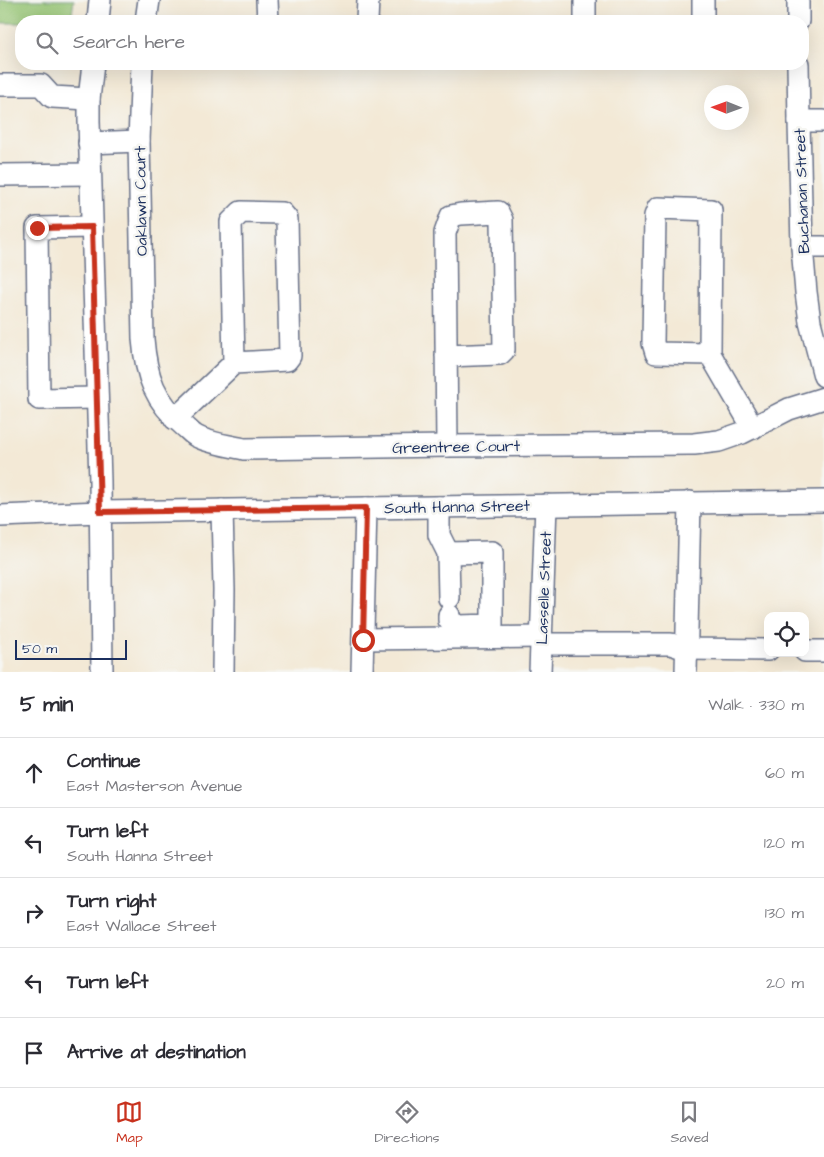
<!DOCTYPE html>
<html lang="en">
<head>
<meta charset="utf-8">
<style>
  :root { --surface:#fff; --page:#f2f2f3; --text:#2b2b33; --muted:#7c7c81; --line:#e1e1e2; --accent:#c8321e }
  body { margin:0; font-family:"Architects Daughter",sans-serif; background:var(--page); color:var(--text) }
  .controls { position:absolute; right:15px; bottom:15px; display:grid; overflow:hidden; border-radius:10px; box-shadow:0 5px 20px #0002 }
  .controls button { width:45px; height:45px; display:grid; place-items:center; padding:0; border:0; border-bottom:1px solid var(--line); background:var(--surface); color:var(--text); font:25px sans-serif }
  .compass { position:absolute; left:704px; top:85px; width:45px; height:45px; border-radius:50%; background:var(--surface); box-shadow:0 5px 20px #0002; rotate:271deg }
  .scale { position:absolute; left:15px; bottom:12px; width:112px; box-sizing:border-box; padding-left:5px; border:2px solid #1b2f5e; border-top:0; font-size:14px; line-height:18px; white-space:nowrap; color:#1b2f5e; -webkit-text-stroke:4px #f6f6f2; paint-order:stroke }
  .stop { position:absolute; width:15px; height:15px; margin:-11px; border:4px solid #c8321e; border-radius:50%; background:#fff }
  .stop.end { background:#c8321e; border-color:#fff; box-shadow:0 1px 5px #0008 }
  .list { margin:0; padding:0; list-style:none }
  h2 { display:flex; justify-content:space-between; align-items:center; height:65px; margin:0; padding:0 20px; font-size:21px }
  h2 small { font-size:16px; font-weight:400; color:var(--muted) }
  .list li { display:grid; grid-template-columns:32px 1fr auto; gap:15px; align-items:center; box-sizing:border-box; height:70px; padding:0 20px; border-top:1px solid var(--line) }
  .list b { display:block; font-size:19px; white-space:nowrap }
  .list p { margin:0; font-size:16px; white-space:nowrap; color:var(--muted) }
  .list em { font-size:16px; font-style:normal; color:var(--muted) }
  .icon { flex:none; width:28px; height:28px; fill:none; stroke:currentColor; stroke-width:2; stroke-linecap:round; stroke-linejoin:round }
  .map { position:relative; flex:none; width:824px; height:672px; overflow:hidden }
  .search { position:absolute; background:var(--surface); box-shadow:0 5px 20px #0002; left:15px; right:15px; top:15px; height:55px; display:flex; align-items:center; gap:12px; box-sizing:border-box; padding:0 18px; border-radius:20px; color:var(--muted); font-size:19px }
  .sheet { height:415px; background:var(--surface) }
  nav { display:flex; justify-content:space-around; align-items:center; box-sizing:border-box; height:70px; border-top:1px solid var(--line); background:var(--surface); font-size:14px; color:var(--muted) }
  nav a { display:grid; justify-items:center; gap:2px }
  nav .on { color:var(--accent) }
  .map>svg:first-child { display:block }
</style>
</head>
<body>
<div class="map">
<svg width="824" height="672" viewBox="0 0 824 672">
  <rect width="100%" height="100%" fill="#f6f6f2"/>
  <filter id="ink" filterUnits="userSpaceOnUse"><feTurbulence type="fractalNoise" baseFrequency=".02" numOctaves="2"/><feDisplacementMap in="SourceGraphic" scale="10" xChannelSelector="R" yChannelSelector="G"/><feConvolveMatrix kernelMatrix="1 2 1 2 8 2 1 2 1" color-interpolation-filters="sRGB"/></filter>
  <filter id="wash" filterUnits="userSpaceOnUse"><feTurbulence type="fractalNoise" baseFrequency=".0096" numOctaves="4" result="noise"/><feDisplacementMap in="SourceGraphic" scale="20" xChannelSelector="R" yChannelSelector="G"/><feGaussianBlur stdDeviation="1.12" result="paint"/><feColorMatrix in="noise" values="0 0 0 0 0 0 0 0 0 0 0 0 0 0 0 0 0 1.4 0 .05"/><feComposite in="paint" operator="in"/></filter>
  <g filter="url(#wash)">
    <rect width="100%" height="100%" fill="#f3e9d6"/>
    <path fill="#95c473" stroke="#587a68" d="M 0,0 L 74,0 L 71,21 L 21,21 L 21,23 L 0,23 Z"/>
  </g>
  <g filter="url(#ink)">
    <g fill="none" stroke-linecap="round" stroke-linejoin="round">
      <g stroke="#677088" stroke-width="24">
        <g id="minor">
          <path d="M 267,0 L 268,21"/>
          <path d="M 703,0 L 703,21"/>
          <path d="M 798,0 L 798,21"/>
          <path d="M 98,21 L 100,0"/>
          <path d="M 146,21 L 149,0"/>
          <path d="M 367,21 L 368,0"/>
          <path d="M 585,21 L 585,0"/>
          <path d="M 93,64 L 89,99 L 89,121 L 100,481 L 102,672"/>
          <path d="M 142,64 L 139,141 L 143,339 C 146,377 155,401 184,426 C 188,429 192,434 196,436 C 208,443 231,446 244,449 L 447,446 L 694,444 L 719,441 L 742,433 L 789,409 L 824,398"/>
          <path d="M 798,64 L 799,121 L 802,247 L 806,292 L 810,322 L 824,376"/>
          <path d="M 0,85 L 41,85 L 52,97 L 89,99"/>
          <path d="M 799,121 L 824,121"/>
          <path d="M 89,143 L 139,141"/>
          <path d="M 0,175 L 90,174"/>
          <path d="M 92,227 L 37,228 L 39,399 L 97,398"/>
          <path d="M 802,247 L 824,247"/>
          <path d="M 710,354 L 656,353 L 653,343 L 655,216 L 658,208 L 711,210 L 710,354 L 753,428"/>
          <path d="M 446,356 L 500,354 L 504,350 L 502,220 L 498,212 L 461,214 L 451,216 L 445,233 L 447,446"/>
          <path d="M 175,419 L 234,363 L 287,360 L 290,356 L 287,219 L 282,213 L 241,212 L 231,222 L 234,363"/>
          <path d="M 439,507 L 439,535 L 448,553 L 449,598"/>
          <path d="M 222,510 L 224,590 L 223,672"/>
          <path d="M 0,516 L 100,512 L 824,501"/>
          <path d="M 448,553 L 492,552 L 492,625 L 458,626 L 449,620 L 449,615"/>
          <path d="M 363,639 L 541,637"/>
          <path d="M 541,644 L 671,644 L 686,649 L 768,650"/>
          <path d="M 805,651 L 824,651"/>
          <path d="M 362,672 L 366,508"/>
          <path d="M 540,672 L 546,505"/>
          <path d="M 686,672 L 690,502"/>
        </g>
      </g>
      <use href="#minor" stroke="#fff" stroke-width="21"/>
    </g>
  </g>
  <g fill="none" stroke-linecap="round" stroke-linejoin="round" filter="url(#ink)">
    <path stroke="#c8321e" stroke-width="6" d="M 37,228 L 92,227 L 100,512 L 366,508 L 363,640"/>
  </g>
  <g text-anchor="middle" stroke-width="5" stroke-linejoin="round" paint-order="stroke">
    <g font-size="16" fill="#1b2f5e" stroke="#f6f6f2">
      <text transform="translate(801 191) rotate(-92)" y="6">Buchanan Street</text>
      <text transform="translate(140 201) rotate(-91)" y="6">Oaklawn Court</text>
      <text transform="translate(456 446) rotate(-1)" y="6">Greentree Court</text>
      <text transform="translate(457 506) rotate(-1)" y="6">South Hanna Street</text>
      <text transform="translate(543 588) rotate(-88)" y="6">Lasselle Street</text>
    </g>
  </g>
</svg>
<div class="controls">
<button><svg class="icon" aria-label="locate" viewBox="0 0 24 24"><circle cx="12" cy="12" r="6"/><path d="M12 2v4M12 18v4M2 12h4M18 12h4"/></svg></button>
</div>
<svg class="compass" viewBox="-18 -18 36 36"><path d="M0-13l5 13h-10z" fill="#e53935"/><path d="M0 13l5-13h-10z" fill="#7c7c81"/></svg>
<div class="scale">50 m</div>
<div class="stop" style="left:363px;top:640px"></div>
<div class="stop end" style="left:37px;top:228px"></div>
<div class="search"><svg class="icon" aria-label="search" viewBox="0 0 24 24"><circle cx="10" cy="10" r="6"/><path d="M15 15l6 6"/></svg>Search here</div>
</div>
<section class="sheet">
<h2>5 min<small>Walk · 330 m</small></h2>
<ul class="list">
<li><svg class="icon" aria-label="ahead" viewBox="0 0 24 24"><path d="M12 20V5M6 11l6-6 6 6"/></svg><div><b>Continue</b><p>East Masterson Avenue</p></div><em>60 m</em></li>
<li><svg class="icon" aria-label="left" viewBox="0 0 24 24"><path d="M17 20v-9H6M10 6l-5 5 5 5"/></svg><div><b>Turn left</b><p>South Hanna Street</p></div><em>120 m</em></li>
<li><svg class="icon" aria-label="right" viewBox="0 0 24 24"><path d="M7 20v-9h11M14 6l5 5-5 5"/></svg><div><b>Turn right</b><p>East Wallace Street</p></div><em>130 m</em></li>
<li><svg class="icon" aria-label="left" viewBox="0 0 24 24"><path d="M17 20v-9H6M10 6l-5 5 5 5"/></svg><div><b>Turn left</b></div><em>20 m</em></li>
<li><svg class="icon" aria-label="arrive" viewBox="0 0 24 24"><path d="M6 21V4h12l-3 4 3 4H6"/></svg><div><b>Arrive at destination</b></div></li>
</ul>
</section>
<nav>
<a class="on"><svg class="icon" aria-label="map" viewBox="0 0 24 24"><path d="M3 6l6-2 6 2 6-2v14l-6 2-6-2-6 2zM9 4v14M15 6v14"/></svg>Map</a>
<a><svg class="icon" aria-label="directions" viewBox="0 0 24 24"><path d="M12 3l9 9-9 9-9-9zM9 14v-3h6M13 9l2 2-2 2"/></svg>Directions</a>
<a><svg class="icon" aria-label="saved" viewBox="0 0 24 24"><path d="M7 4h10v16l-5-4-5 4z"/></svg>Saved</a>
</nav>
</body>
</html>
